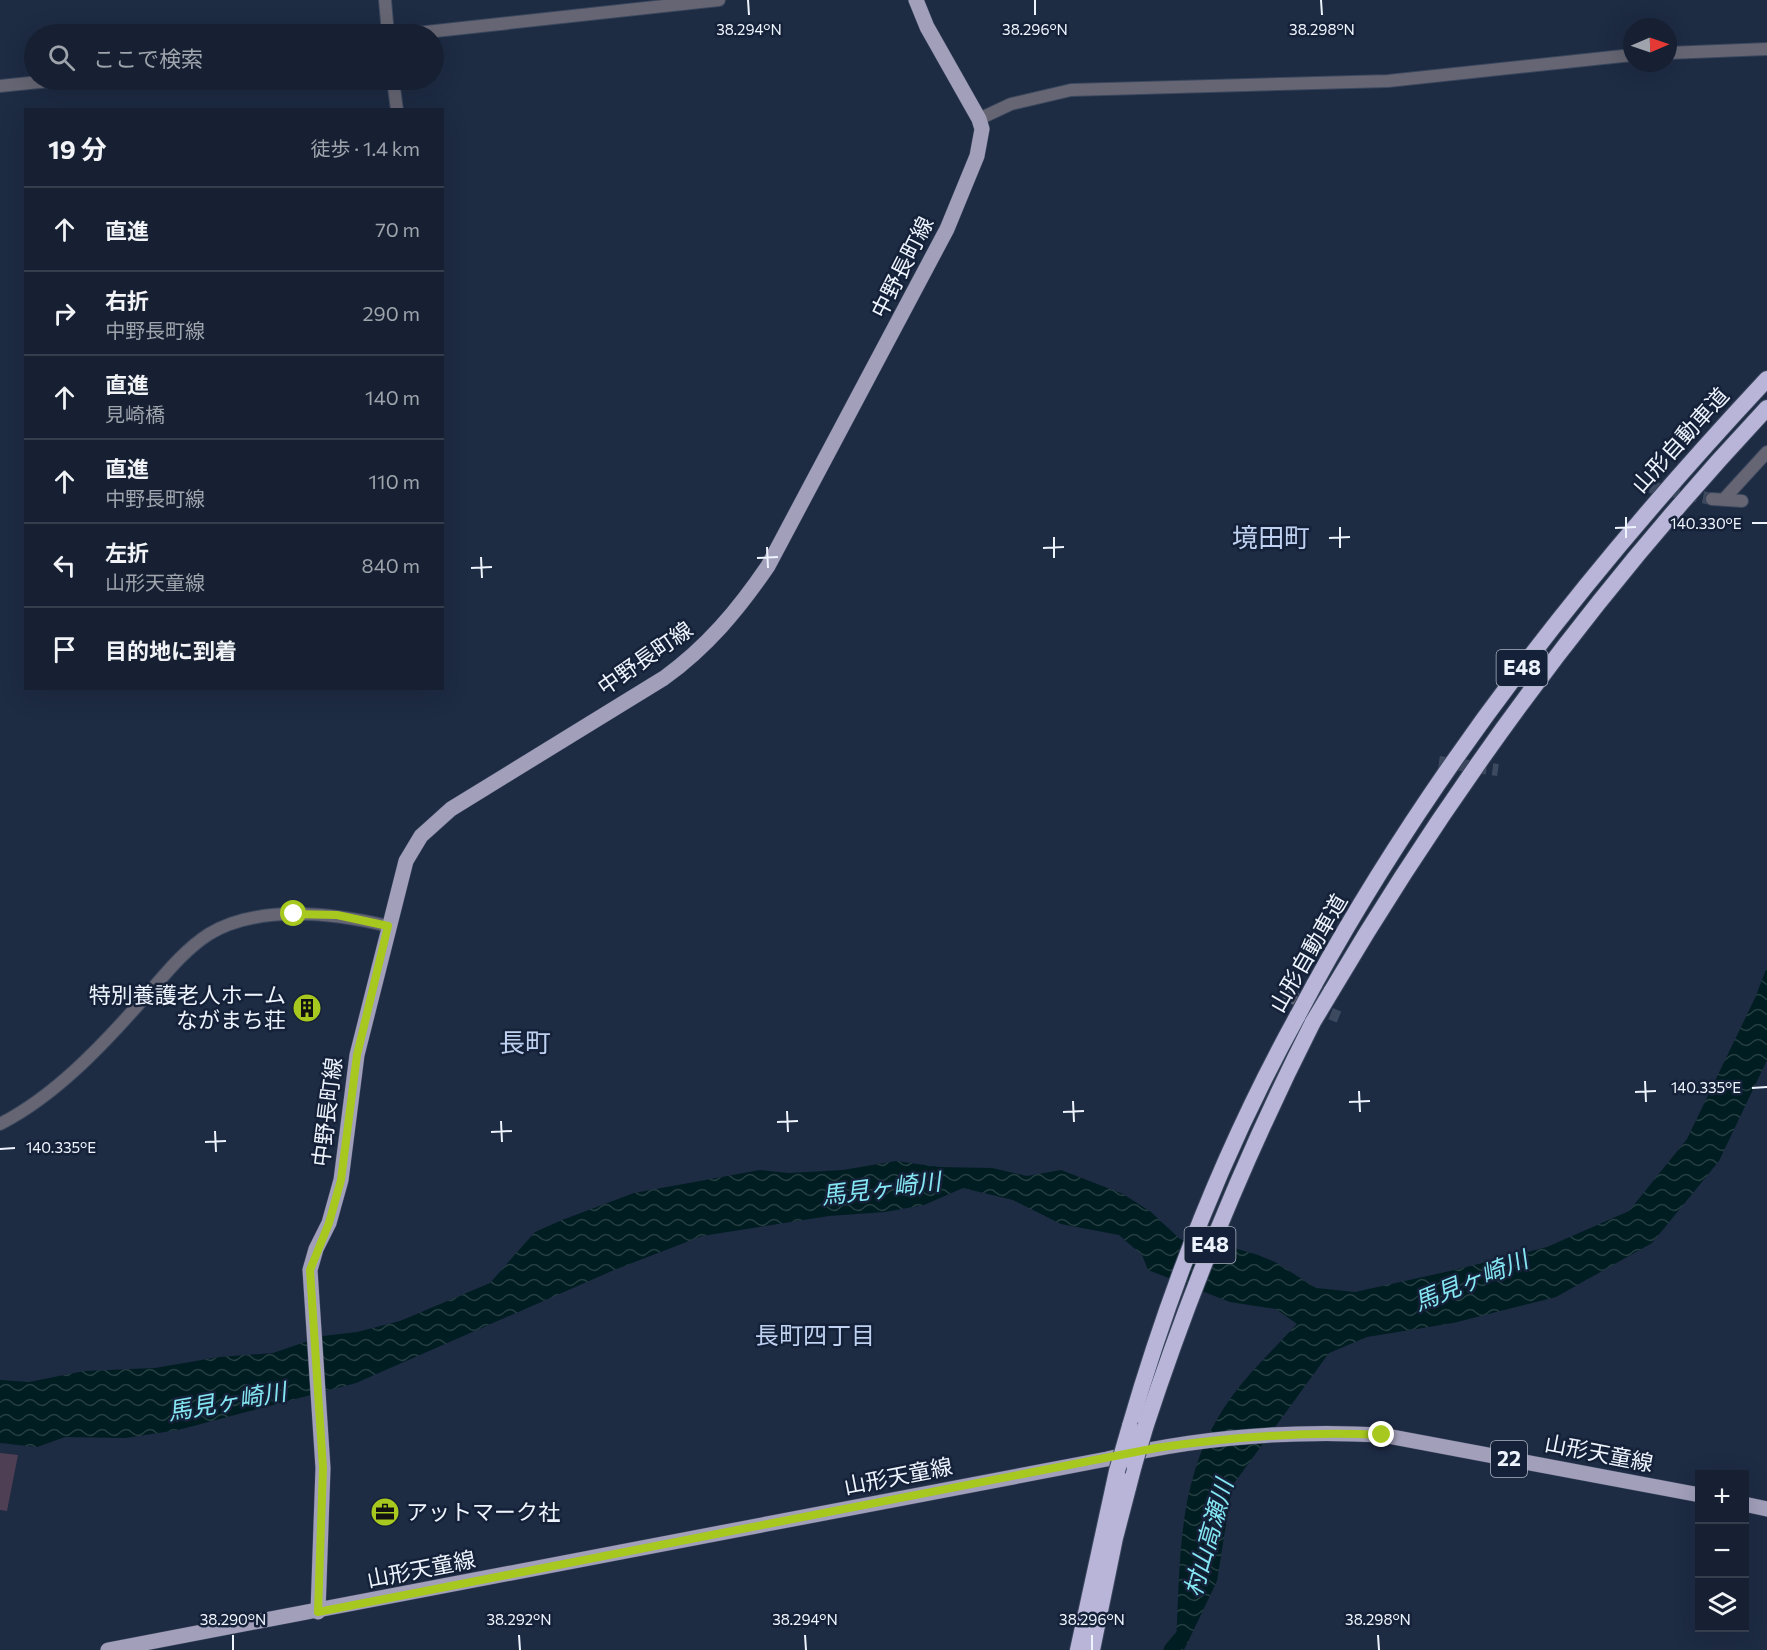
<!DOCTYPE html>
<html lang="ja">
<head>
<meta charset="utf-8">
<style>
  :root { --surface:#162032; --page:#232d3e; --text:#f1f3f6; --muted:#9ea3ac; --line:#353e4d }
  body { margin:0; font-family:Commissioner,"Noto Sans JP",sans-serif; background:var(--page); color:var(--text) }
  .controls { position:absolute; right:18px; bottom:18px; display:grid; overflow:hidden; border-radius:0px; box-shadow:0 6px 24px #0002 }
  .controls button { width:54px; height:54px; display:grid; place-items:center; padding:0; border:0; border-bottom:2px solid var(--line); background:var(--surface); color:var(--text); font:30px sans-serif }
  .compass { position:absolute; left:1623px; top:18px; width:54px; height:54px; border-radius:50%; background:var(--surface); box-shadow:0 6px 24px #0002; rotate:88deg }
  .stop { position:absolute; width:18px; height:18px; margin:-14px; border:4px solid #a7c81e; border-radius:50%; background:#fff }
  .stop.end { background:#a7c81e; border-color:#fff; box-shadow:0 2px 6px #0008 }
  .list { margin:0; padding:0; list-style:none }
  h2 { display:flex; justify-content:space-between; align-items:center; height:78px; margin:0; padding:0 24px; font-size:26px }
  h2 small { font-size:20px; font-weight:400; color:var(--muted) }
  .list li { display:grid; grid-template-columns:39px 1fr auto; gap:18px; align-items:center; box-sizing:border-box; height:84px; padding:0 24px; border-top:2px solid var(--line) }
  .list b { display:block; font-size:22px; white-space:nowrap }
  .list p { margin:0; font-size:20px; white-space:nowrap; color:var(--muted) }
  .list em { font-size:20px; font-style:normal; color:var(--muted) }
  .icon { flex:none; width:33px; height:33px; fill:none; stroke:currentColor; stroke-width:2; stroke-linecap:round; stroke-linejoin:round }
  .map { position:relative; flex:none; width:1767px; height:1650px; overflow:hidden }
  .search { position:absolute; background:var(--surface); box-shadow:0 6px 24px #0002; left:24px; top:24px; width:420px; height:66px; display:flex; align-items:center; gap:15px; box-sizing:border-box; padding:0 21px; border-radius:33px; color:var(--muted); font-size:22px }
  .panel { position:absolute; background:var(--surface); box-shadow:0 6px 24px #0002; left:24px; top:108px; width:420px; height:582px; border-radius:0px }
  .map>svg:first-child { display:block }
</style>
</head>
<body>
<div class="map">
<svg width="1767" height="1650" viewBox="0 0 1767 1650">
  <defs>
    <pattern id="water-waves" width="16" height="10" patternUnits="userSpaceOnUse" patternTransform="scale(1.5)"><rect width="16" height="10" fill="#001d21"/><path d="M0 5q4-4 8 0t8 0" fill="none" stroke="#263e42"/></pattern>
  </defs>
  <rect width="100%" height="100%" fill="#1d2b43"/>
  <path fill="#4f3f54" d="M 0,1453 L 18,1455 L 7,1511 L 0,1510 Z"/>
  <path fill="url(#water-waves)" d="M 1767,967 L 1767,1060 L 1719,1161 L 1652,1243 L 1556,1297 L 1453,1323 L 1367,1337 L 1329,1353 L 1232,1486 L 1217,1581 L 1184,1650 L 1176,1644 C 1181,1553 1176,1472 1233,1395 C 1251,1370 1276,1347 1297,1324 L 1276,1309 L 1230,1302 L 1148,1270 L 1142,1255 L 1119,1235 L 1061,1224 L 1013,1200 L 963,1188 L 924,1205 L 885,1212 L 829,1216 L 702,1236 L 614,1270 L 356,1383 L 250,1411 L 178,1430 L 125,1438 L 65,1437 L 37,1447 L 0,1443 L 0,1380 L 29,1382 L 84,1371 L 155,1368 L 219,1357 L 273,1353 L 323,1336 L 357,1332 L 400,1321 L 490,1283 L 535,1232 L 562,1220 L 634,1193 L 760,1170 L 789,1173 L 843,1170 L 896,1161 L 939,1167 L 992,1168 L 1027,1176 L 1061,1170 L 1123,1194 L 1151,1212 L 1180,1239 L 1215,1251 L 1234,1248 L 1258,1255 L 1275,1262 L 1316,1288 L 1355,1292 L 1450,1271 L 1547,1247 L 1629,1211 L 1687,1139 L 1755,998 Z"/>
  <g fill="none" stroke-linecap="round" stroke-linejoin="round">
    <path stroke="#001d21" stroke-width="15" d="M 1171,1650 L 1181,1638"/>
    <g stroke="#3c495f" stroke-width="12" stroke-dasharray="12 6" stroke-linecap="butt">
      <path d="M 1650,487 L 1712,499"/>
      <path d="M 1439,762 L 1498,770"/>
      <path d="M 1314,1007 L 1339,1017"/>
    </g>
    <g stroke="#3a475d" stroke-width="14">
      <g id="minor">
        <path d="M 385,0 L 388,34"/>
        <path d="M 408,34 L 719,0"/>
        <path d="M 1668,53 L 1767,49"/>
        <path d="M 393,80 L 397,110"/>
        <path d="M 0,86 L 59,80"/>
        <path d="M 979,119 L 1011,104 L 1071,90 L 1388,81 L 1632,55"/>
        <path d="M 1712,499 L 1742,501"/>
        <path d="M 1724,499 L 1767,452"/>
        <path d="M 1289,995 L 1294,998"/>
        <path d="M 0,1124 C 53,1097 99,1049 138,1005 C 160,981 181,952 209,934 C 259,904 334,913 388,926"/>
      </g>
    </g>
    <g stroke="#3a475d" stroke-width="16">
      <g id="major">
        <path d="M 1744,1504 L 1767,1509"/>
        <path d="M 318,1612 L 323,1468 L 310,1270 L 316,1249 L 329,1223 L 341,1180 L 357,1055 L 406,861 L 421,836 L 451,809 L 664,678 C 707,647 738,610 768,566 L 947,229 L 977,156 L 982,129 L 979,119 L 927,27 L 916,0"/>
        <path d="M 108,1650 L 1107,1459 C 1198,1437 1289,1430 1382,1435 L 1700,1495"/>
      </g>
    </g>
    <g stroke="#3a475d" stroke-width="18">
      <g id="highway">
        <path d="M 1314,985 C 1436,763 1595,563 1767,379"/>
        <path d="M 1331,992 C 1455,782 1600,586 1767,408"/>
        <path d="M 1146,1425 C 1192,1285 1246,1154 1313,1022"/>
        <path d="M 1130,1426 C 1171,1285 1226,1145 1298,1015"/>
        <path d="M 1078,1650 L 1117,1471"/>
        <path d="M 1092,1650 L 1115,1538 L 1134,1465"/>
      </g>
    </g>
    <use href="#minor" stroke="#666573" stroke-width="12"/>
    <use href="#major" stroke="#a29fbb" stroke-width="15"/>
    <use href="#highway" stroke="#b9b5d8" stroke-width="16"/>
    <g stroke="#3a475d" stroke-width="18" stroke-linecap="butt">
      <g id="highway-bridge">
        <path d="M 1298,1015 L 1314,985"/>
        <path d="M 1313,1022 L 1331,992"/>
        <path d="M 1134,1465 L 1146,1425"/>
        <path d="M 1117,1471 L 1130,1426"/>
      </g>
    </g>
    <use href="#highway-bridge" stroke="#b9b5d8" stroke-width="16"/>
  </g>
  <g fill="none" stroke-linecap="round" stroke-linejoin="round">
    <path stroke="#a7c81e" stroke-width="8" d="M 294,914 L 337,915 L 388,926 L 357,1055 L 341,1180 L 329,1223 L 310,1270 L 323,1468 L 318,1612 L 1156,1448 C 1232,1437 1305,1431 1382,1435"/>
  </g>
  <path fill="none" stroke="#eef4fe" stroke-width="2" d="M 748,0 L 749,15M 1035,0 L 1035,15M 1321,0 L 1322,15M 1626,517 L 1626,538M 1752,523 L 1767,523M 1340,527 L 1340,548M 1615,528 L 1636,527M 1054,537 L 1054,558M 1329,538 L 1350,537M 767,547 L 768,568M 1043,548 L 1064,547M 481,557 L 482,578M 757,558 L 778,557M 471,568 L 492,567M 1645,1081 L 1646,1102M 1752,1088 L 1767,1087M 1359,1091 L 1360,1112M 1635,1092 L 1656,1091M 1073,1101 L 1074,1122M 1349,1102 L 1370,1101M 787,1111 L 788,1132M 1063,1112 L 1084,1111M 501,1121 L 502,1142M 777,1122 L 798,1121M 215,1131 L 216,1152M 491,1132 L 512,1131M 205,1142 L 226,1141M 0,1149 L 15,1148M 233,1635 L 233,1650M 519,1635 L 520,1650M 805,1635 L 806,1650M 1092,1635 L 1092,1650M 1378,1635 L 1379,1650"/>
  <defs>
    <g id="building-disc" transform="scale(1.5)"><circle r="9.5" fill="#a7c81e" stroke="#142138"/><path d="M-4-6H4V6H1V3H-1V6H-4ZM-2.5-4.3h1.7v1.8h-1.7ZM.8-4.3h1.7v1.8H.8ZM-2.5-1h1.7V.8h-1.7ZM.8-1h1.7V.8H.8Z" fill="#111"/></g>
    <g id="office-disc" transform="scale(1.5)"><circle r="9.5" fill="#a7c81e" stroke="#142138"/><path d="M-6-3h4V-5.5h4V-3h4V5H-6ZM-1-4.5V-3h2v-1.5ZM-6 0V1H6V0Z" fill="#111"/></g>
  </defs>
  <g fill-rule="evenodd">
    <use href="#building-disc" x="307" y="1008"/>
    <use href="#office-disc" x="385" y="1512"/>
  </g>
  <g text-anchor="middle" stroke-width="5" stroke-linejoin="round" paint-order="stroke">
    <g fill="#142138" stroke="#adb5c3" stroke-width="1.5">
      <rect x="1496.5" y="650" width="51" height="36" rx="4.5"/>
      <rect x="1184.5" y="1227" width="51" height="36" rx="4.5"/>
      <rect x="1491" y="1441" width="36" height="36" rx="4.5"/>
    </g>
    <g font-size="21" font-weight="bold" fill="#eef4fe">
      <text x="1522" y="675">E48</text>
      <text x="1210" y="1252">E48</text>
      <text x="1509" y="1466">22</text>
    </g>
    <g font-size="22" fill="#eef4fe" stroke="#142138">
      <text transform="translate(902 267) rotate(-63)" y="8">中野長町線</text>
      <text transform="translate(1680 440) rotate(-48)" y="8">山形自動車道</text>
      <text transform="translate(645 658) rotate(-35)" y="8">中野長町線</text>
      <text transform="translate(1308 953) rotate(-60)" y="8">山形自動車道</text>
      <text transform="translate(327 1112) rotate(-83)" y="8">中野長町線</text>
      <text transform="translate(1599 1453) rotate(11)" y="8">山形天童線</text>
      <text transform="translate(898 1476) rotate(-11)" y="8">山形天童線</text>
      <text transform="translate(421 1569) rotate(-11)" y="8">山形天童線</text>
    </g>
    <g font-size="22" fill="#eef4fe" stroke="#142138" text-anchor="end">
      <text x="286" y="1003">特別養護老人ホーム<tspan x="286" dy="25">ながまち荘</tspan></text>
      <text x="406" y="1520" text-anchor="start">アットマーク社</text>
    </g>
    <g font-size="24" font-style="italic" fill="#84e7f3" stroke="#142138">
      <text transform="translate(881 1189) rotate(-7)" y="8">馬見ヶ崎川</text>
      <text transform="translate(1471 1281) rotate(-22)" y="8">馬見ヶ崎川</text>
      <text transform="translate(227 1402) rotate(-10)" y="8">馬見ヶ崎川</text>
      <text transform="translate(1209 1538) rotate(-74)" y="8">村山高瀬川</text>
    </g>
    <g font-size="24" fill="#bfd1f1" stroke="#142138">
      <text x="815" y="1344">長町四丁目</text>
    </g>
    <g font-size="26" fill="#bfd1f1" stroke="#142138">
      <text x="1271" y="547">境田町</text>
      <text x="525" y="1052">長町</text>
    </g>
  </g>
  <g font-size="15" text-anchor="middle" fill="#eef4fe" stroke="#142138" stroke-width="5" stroke-linejoin="round" paint-order="stroke">
    <text x="749" y="35">38.294°N</text>
    <text x="1035" y="35">38.296°N</text>
    <text x="1322" y="35">38.298°N</text>
    <text x="1706" y="529">140.330°E</text>
    <text x="1706" y="1093">140.335°E</text>
    <text x="61" y="1153">140.335°E</text>
    <text x="233" y="1625">38.290°N</text>
    <text x="519" y="1625">38.292°N</text>
    <text x="805" y="1625">38.294°N</text>
    <text x="1092" y="1625">38.296°N</text>
    <text x="1378" y="1625">38.298°N</text>
  </g>
</svg>
<div class="controls">
<button>+</button>
<button>−</button>
<button><svg class="icon" aria-label="layers" viewBox="0 0 24 24"><path d="M12 4l9 5-9 5-9-5zM3 14l9 5 9-5"/></svg></button>
</div>
<svg class="compass" viewBox="-18 -18 36 36"><path d="M0-13l5 13h-10z" fill="#e53935"/><path d="M0 13l5-13h-10z" fill="#9ea3ac"/></svg>
<div class="stop" style="left:294px;top:914px"></div>
<div class="stop end" style="left:1382px;top:1435px"></div>
<div class="search"><svg class="icon" aria-label="search" viewBox="0 0 24 24"><circle cx="10" cy="10" r="6"/><path d="M15 15l6 6"/></svg>ここで検索</div>
<section class="panel">
<h2>19 分<small>徒歩 · 1.4 km</small></h2>
<ul class="list">
<li><svg class="icon" aria-label="ahead" viewBox="0 0 24 24"><path d="M12 20V5M6 11l6-6 6 6"/></svg><div><b>直進</b></div><em>70 m</em></li>
<li><svg class="icon" aria-label="right" viewBox="0 0 24 24"><path d="M7 20v-9h11M14 6l5 5-5 5"/></svg><div><b>右折</b><p>中野長町線</p></div><em>290 m</em></li>
<li><svg class="icon" aria-label="ahead" viewBox="0 0 24 24"><path d="M12 20V5M6 11l6-6 6 6"/></svg><div><b>直進</b><p>見崎橋</p></div><em>140 m</em></li>
<li><svg class="icon" aria-label="ahead" viewBox="0 0 24 24"><path d="M12 20V5M6 11l6-6 6 6"/></svg><div><b>直進</b><p>中野長町線</p></div><em>110 m</em></li>
<li><svg class="icon" aria-label="left" viewBox="0 0 24 24"><path d="M17 20v-9H6M10 6l-5 5 5 5"/></svg><div><b>左折</b><p>山形天童線</p></div><em>840 m</em></li>
<li><svg class="icon" aria-label="arrive" viewBox="0 0 24 24"><path d="M6 21V4h12l-3 4 3 4H6"/></svg><div><b>目的地に到着</b></div></li>
</ul>
</section>
</div>
</body>
</html>
